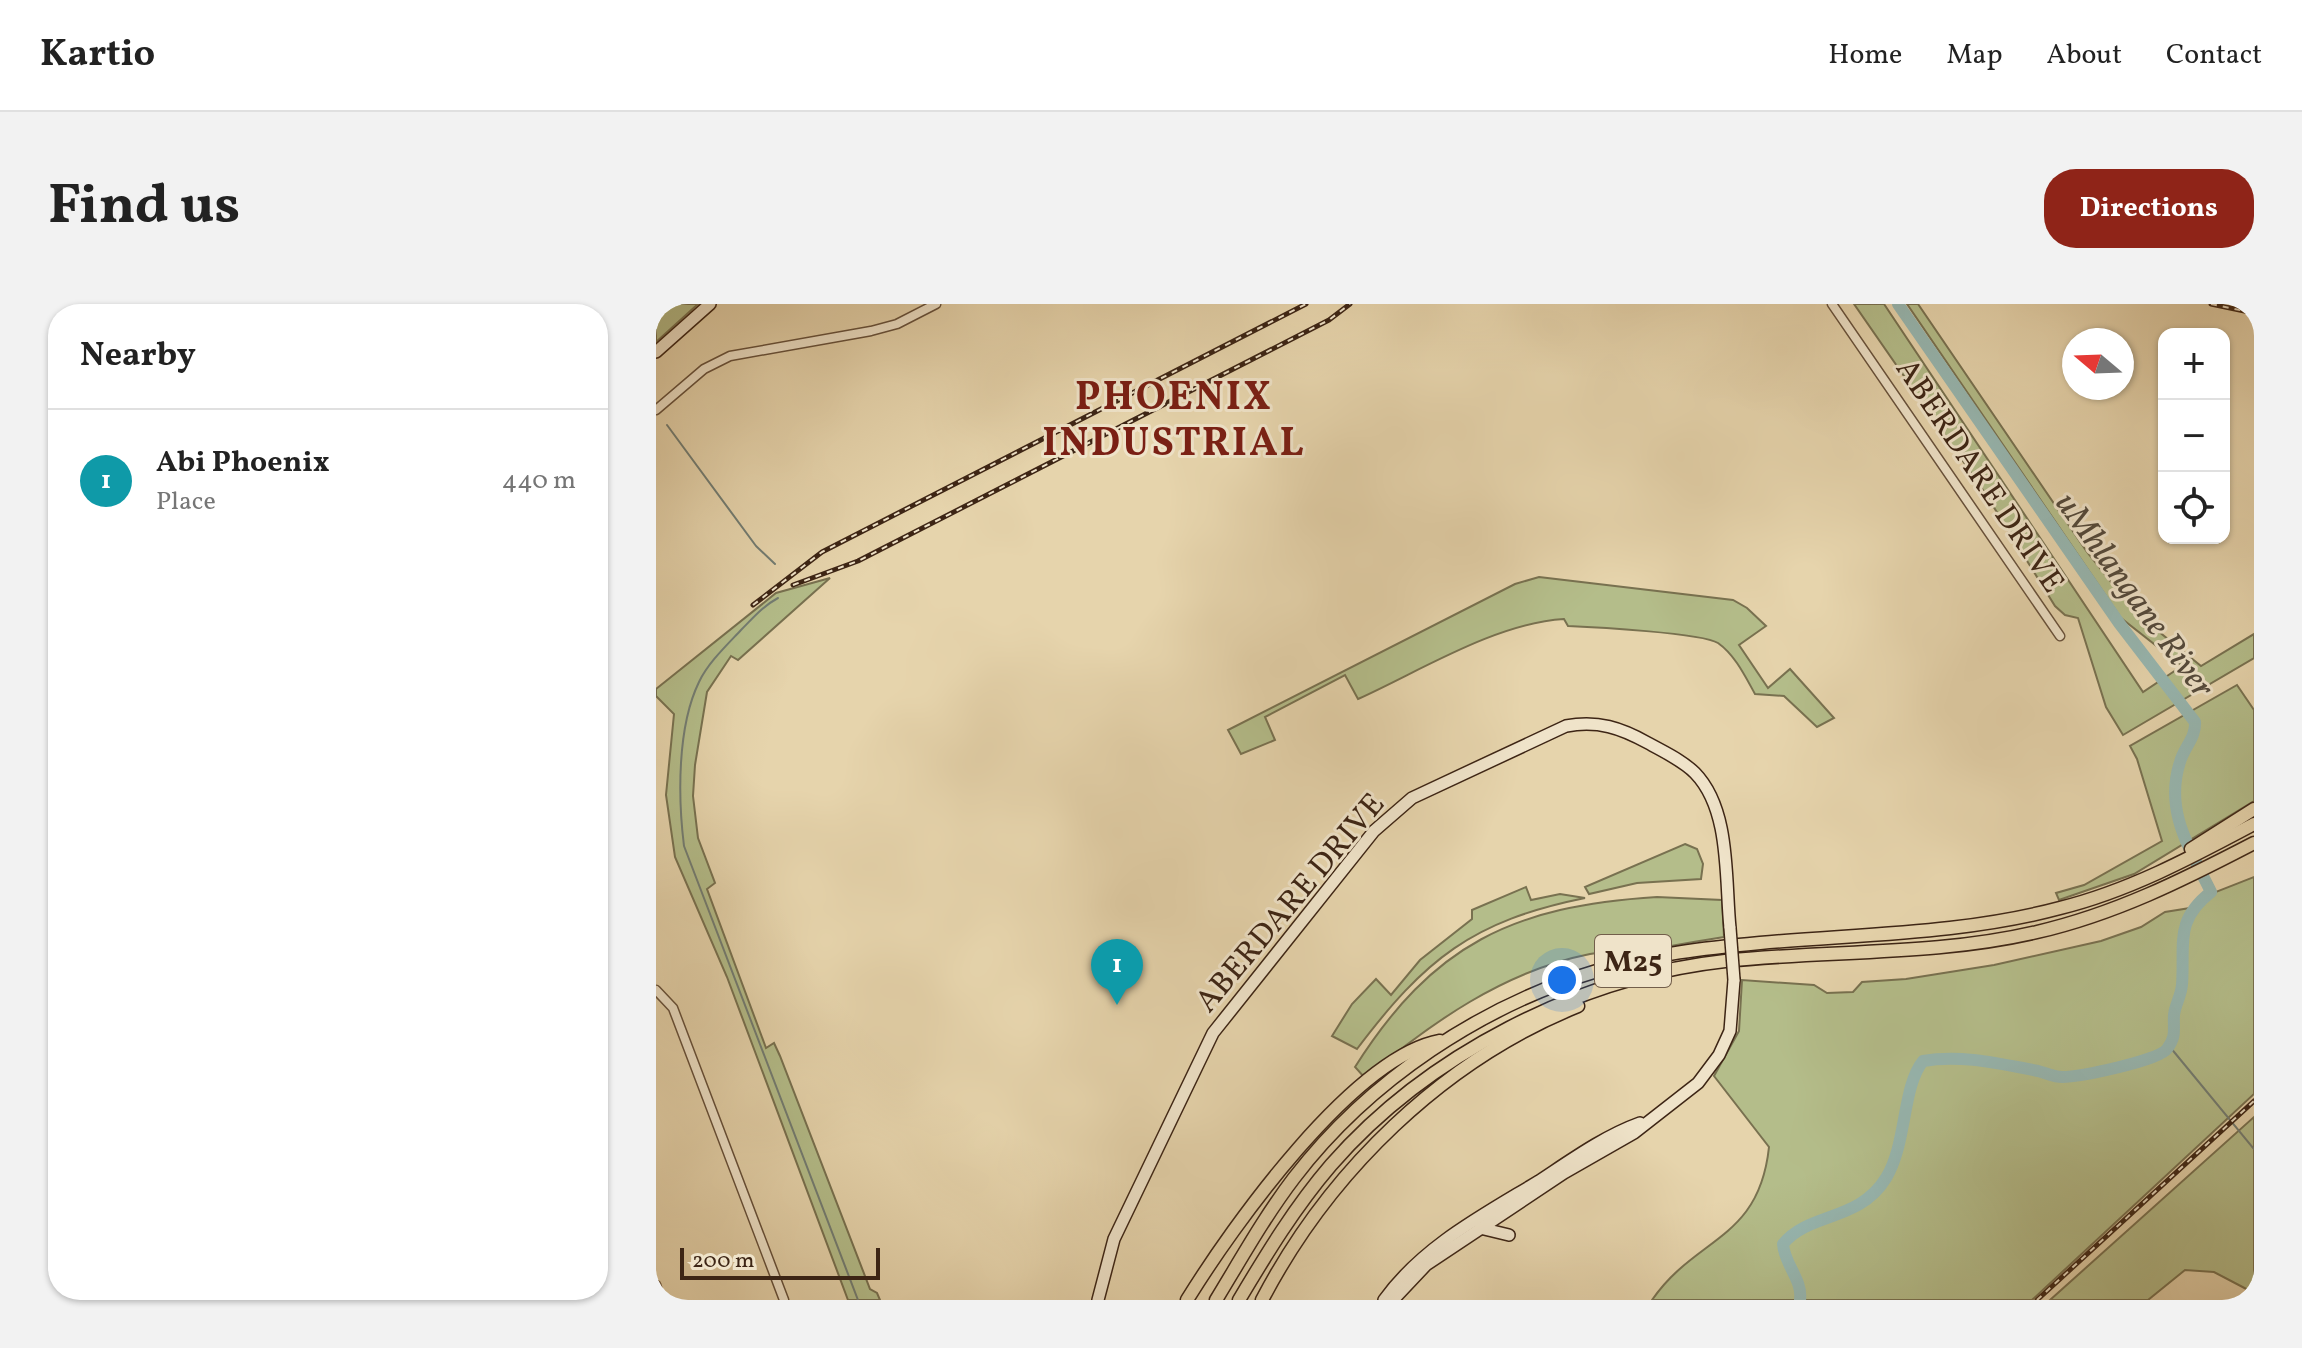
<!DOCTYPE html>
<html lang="en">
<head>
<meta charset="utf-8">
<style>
  :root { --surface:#fff; --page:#f2f2f2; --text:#222; --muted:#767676; --line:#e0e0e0; --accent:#8f2418 }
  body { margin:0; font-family:Vollkorn,serif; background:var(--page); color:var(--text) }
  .controls { position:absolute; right:24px; top:24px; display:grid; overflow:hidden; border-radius:16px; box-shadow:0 2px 6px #0004 }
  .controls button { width:72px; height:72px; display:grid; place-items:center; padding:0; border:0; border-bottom:2px solid var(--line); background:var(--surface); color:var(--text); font:40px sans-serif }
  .compass { position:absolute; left:1406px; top:24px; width:72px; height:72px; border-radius:50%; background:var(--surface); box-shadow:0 2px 6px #0004; rotate:289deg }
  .scale { position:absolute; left:24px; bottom:20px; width:200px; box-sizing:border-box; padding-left:8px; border:4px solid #3d2515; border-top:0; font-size:22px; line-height:28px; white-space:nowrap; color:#3d2515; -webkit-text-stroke:6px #efe3c9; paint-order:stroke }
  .you { position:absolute; left:906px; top:676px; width:28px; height:28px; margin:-20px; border:6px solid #fff; border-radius:50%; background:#1a73e8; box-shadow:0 0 0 12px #1a73e833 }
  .badge { display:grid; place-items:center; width:52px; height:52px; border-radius:50%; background:var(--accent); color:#fff; font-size:26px; font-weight:700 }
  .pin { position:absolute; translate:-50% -66px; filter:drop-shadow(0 2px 4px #0008) }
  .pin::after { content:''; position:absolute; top:42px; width:28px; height:24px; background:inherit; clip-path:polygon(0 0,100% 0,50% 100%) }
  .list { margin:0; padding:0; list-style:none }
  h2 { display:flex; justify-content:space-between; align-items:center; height:104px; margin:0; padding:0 32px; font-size:34px }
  h2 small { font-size:26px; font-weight:400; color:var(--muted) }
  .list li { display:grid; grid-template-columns:52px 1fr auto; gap:24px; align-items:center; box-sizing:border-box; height:144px; padding:0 32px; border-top:2px solid var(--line) }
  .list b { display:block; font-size:30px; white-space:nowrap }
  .list p { margin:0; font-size:26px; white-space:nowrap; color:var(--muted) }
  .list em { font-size:26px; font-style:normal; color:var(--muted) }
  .icon { flex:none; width:44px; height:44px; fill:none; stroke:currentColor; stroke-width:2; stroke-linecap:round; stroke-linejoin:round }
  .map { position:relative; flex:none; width:1598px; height:996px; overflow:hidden; border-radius:32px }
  header { display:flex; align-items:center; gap:48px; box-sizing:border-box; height:112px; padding:0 40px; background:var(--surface); border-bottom:2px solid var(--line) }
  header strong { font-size:38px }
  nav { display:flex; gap:44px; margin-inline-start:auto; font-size:28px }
  .intro { display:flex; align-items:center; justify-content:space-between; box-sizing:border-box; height:192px; padding:0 48px }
  h1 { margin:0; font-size:56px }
  .button { padding:20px 36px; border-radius:32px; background:var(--accent); color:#fff; font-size:28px; font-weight:700 }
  main { display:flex; gap:48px; padding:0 48px }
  aside { flex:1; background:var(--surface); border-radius:32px; box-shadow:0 2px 6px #0004 }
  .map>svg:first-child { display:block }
</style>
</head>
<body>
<header>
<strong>Kartio</strong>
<nav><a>Home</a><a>Map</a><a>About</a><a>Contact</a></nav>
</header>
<div class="intro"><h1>Find us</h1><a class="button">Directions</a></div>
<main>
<aside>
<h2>Nearby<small></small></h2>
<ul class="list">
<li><span class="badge" style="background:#0f9aa8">1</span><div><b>Abi Phoenix</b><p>Place</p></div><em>440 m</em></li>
</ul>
</aside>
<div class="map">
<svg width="1598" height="996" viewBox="0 0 1598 996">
  <rect width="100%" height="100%" fill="#e6d4ac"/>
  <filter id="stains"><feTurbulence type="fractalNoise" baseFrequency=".0025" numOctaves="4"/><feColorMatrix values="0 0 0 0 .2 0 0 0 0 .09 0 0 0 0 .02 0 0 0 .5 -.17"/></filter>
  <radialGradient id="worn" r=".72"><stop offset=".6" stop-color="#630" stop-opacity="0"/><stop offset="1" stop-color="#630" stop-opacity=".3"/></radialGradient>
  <g fill="#b4bd8a" stroke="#787150" stroke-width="2">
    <path d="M 0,0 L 42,0 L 0,38 Z"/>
    <path d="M 1198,0 L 1228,0 L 1487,388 L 1526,362 L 1465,314 L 1251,0 L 1262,0 L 1431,248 L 1480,309 L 1545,362 L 1598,330 L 1598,354 L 1467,431 L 1450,403 L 1422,314 L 1409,311 L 1399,302 L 1329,189 Z"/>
    <path d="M 883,273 L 1077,296 L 1091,304 L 1110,322 L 1083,341 L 1112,384 L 1134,365 L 1178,414 L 1161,423 L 1128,392 L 1099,390 C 1089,372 1079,351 1062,339 C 1046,329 937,323 912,322 L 908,315 C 840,319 764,367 702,395 L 689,371 L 609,413 L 619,436 L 585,450 L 572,426 L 859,280 Z"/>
    <path d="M 174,274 L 82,356 L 75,352 L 51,388 L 39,461 L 37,492 L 42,534 L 59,579 L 51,585 L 110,744 L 118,739 L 124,752 L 214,985 L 221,989 L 224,996 L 192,996 L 71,673 L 19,553 L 10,491 L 18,410 L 0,392 L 0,385 L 120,289 Z"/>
    <path d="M 1581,381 L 1598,406 L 1598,497 L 1478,570 L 1403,596 L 1400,589 L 1428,581 L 1506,537 L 1481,455 L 1474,442 Z"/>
    <path d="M 1029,540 L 1041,545 L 1047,560 L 1045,575 L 981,579 L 933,590 L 929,583 Z"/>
    <path d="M 1598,573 L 1598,790 L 1376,996 L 996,996 C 1040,932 1103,937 1113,843 L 1058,772 L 1083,727 L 1086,676 L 1158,681 L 1171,689 L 1197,688 L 1206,678 L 1250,675 L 1338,661 L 1445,637 L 1485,623 L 1509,608 L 1540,603 L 1557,589 Z"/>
    <path d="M 870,583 L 875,596 L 904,590 L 929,594 C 816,617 769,655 701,745 L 676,732 L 696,700 L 720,675 L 735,691 L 764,656 L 816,615 L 816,606 Z"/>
    <path d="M 1001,593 L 1066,596 L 1068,633 C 1040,637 1012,643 983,647 C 967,649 950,647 934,650 C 848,667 775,719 709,774 L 699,763 C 777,640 857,602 1001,593 Z"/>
    <path d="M 1598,813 L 1598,989 L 1558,968 L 1529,966 L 1492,996 L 1394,996 Z"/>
  </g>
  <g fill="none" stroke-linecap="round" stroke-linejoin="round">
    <g stroke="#737d73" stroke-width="2">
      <path d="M 11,121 L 100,242 L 119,260"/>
      <path d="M 122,294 C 107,302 97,314 85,326 C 70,342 52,359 43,378 C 21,423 22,494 28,542 L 202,996"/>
      <path d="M 1519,734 L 1514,743 L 1598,845"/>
    </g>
    <path stroke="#97b7b1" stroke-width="12" d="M 1144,996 C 1147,976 1128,960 1127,940 C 1153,908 1203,918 1230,874 C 1251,840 1246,783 1267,757 C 1305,750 1345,760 1382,767 C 1390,769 1399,773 1406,773 C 1423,773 1502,757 1511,745 C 1521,732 1517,725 1518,711 C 1519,701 1525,692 1526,681 C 1529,639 1518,617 1555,588 C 1534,545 1508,507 1524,458 C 1528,443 1540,434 1539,418 L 1463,319 L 1242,0"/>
    <g stroke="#67513b" stroke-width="11">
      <g id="street">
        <path d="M 1176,0 L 1404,332"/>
        <path d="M 0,106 L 48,65 L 74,52 L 215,27 L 241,20 L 280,0"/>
        <path d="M 0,686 L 17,704 L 128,996"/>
        <path d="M 0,981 L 5,996"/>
      </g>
    </g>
    <g stroke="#3d2515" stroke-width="14">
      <g id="secondary">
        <path d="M 0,48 L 54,0"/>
        <path d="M 824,924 L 853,931"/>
        <path d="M 442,996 L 458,935 L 557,729 L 718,527 L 756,494 L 910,422 C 942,416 965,424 992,439 C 1008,448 1026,456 1039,469 C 1075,506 1069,576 1074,624"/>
        <path d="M 728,996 C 767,942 827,911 883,877 C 915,856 948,832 984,819"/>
        <path d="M 737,996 L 770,961 L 908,869 L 978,829 L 1042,779 L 1063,751 L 1074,727 L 1078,676"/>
      </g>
    </g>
    <g stroke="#3d2515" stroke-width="15">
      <g id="primary">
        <path d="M 1535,545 L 1598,505"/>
        <path d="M 531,996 C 576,923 697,753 784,737"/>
        <path d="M 560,996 C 585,955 609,912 638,874 C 713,776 826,701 944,666 C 996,650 1050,644 1104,639 C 1204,630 1307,630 1404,604 C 1473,587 1536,553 1598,520"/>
        <path d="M 583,996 C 611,949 639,903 675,861 C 771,751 923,673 1069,657 C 1172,646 1279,652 1381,628 C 1459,610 1527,576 1598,539"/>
        <path d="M 606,996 C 673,868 786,757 922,702"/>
      </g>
    </g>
    <use href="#street" stroke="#efe3c9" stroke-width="8"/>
    <use href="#secondary" stroke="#efe3c9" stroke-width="11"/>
    <use href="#primary" stroke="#e6d4ac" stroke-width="12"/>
    <g stroke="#3d2515" stroke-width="5">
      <g id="rail">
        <path d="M 1555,0 L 1598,9"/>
        <path d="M 137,281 L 202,257 L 673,16 L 694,0"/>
        <path d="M 97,301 L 166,248 L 650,0"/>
        <path d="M 1381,996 L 1598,797"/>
      </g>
    </g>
    <use href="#rail" stroke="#efe3c9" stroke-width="2" stroke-dasharray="6" stroke-linecap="butt"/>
    <g stroke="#3d2515" stroke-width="14" stroke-linecap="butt">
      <path id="secondary-bridge" d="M 1074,624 L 1078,676"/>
    </g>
    <use href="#secondary-bridge" stroke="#efe3c9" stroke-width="11"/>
  </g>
  <g text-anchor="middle" stroke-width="6" stroke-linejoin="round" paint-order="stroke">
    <rect fill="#efe3c9" stroke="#725e4b" stroke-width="2" x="939" y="631" width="76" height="52" rx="6"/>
    <g font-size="30" font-weight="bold" fill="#3d2515">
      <text x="977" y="667">M25</text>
    </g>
    <g font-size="32" fill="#3d2515" stroke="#efe3c9">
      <text transform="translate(1325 171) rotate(56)" y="11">ABERDARE DRIVE</text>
      <text transform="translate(633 598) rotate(-50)" y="11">ABERDARE DRIVE</text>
    </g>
    <g font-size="34" font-style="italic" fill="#544a3c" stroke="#efe3c9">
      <text transform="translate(1480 290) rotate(54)" y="12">uMhlangane River</text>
    </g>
    <g font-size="40" font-weight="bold" letter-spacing="2" fill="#7a1f14" stroke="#efe3c9">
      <text x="518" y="105">PHOENIX<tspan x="518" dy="46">INDUSTRIAL</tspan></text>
    </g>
  </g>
  <rect width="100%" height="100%" filter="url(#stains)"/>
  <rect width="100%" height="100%" fill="url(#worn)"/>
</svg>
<div class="controls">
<button>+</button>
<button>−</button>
<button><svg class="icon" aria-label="locate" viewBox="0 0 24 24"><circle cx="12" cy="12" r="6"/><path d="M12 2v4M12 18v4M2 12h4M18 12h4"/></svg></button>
</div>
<svg class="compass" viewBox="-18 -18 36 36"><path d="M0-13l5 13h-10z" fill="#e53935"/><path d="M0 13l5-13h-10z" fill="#767676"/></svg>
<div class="scale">200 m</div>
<div class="you"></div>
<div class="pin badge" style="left:461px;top:701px;background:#0f9aa8">1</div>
</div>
</main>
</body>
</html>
